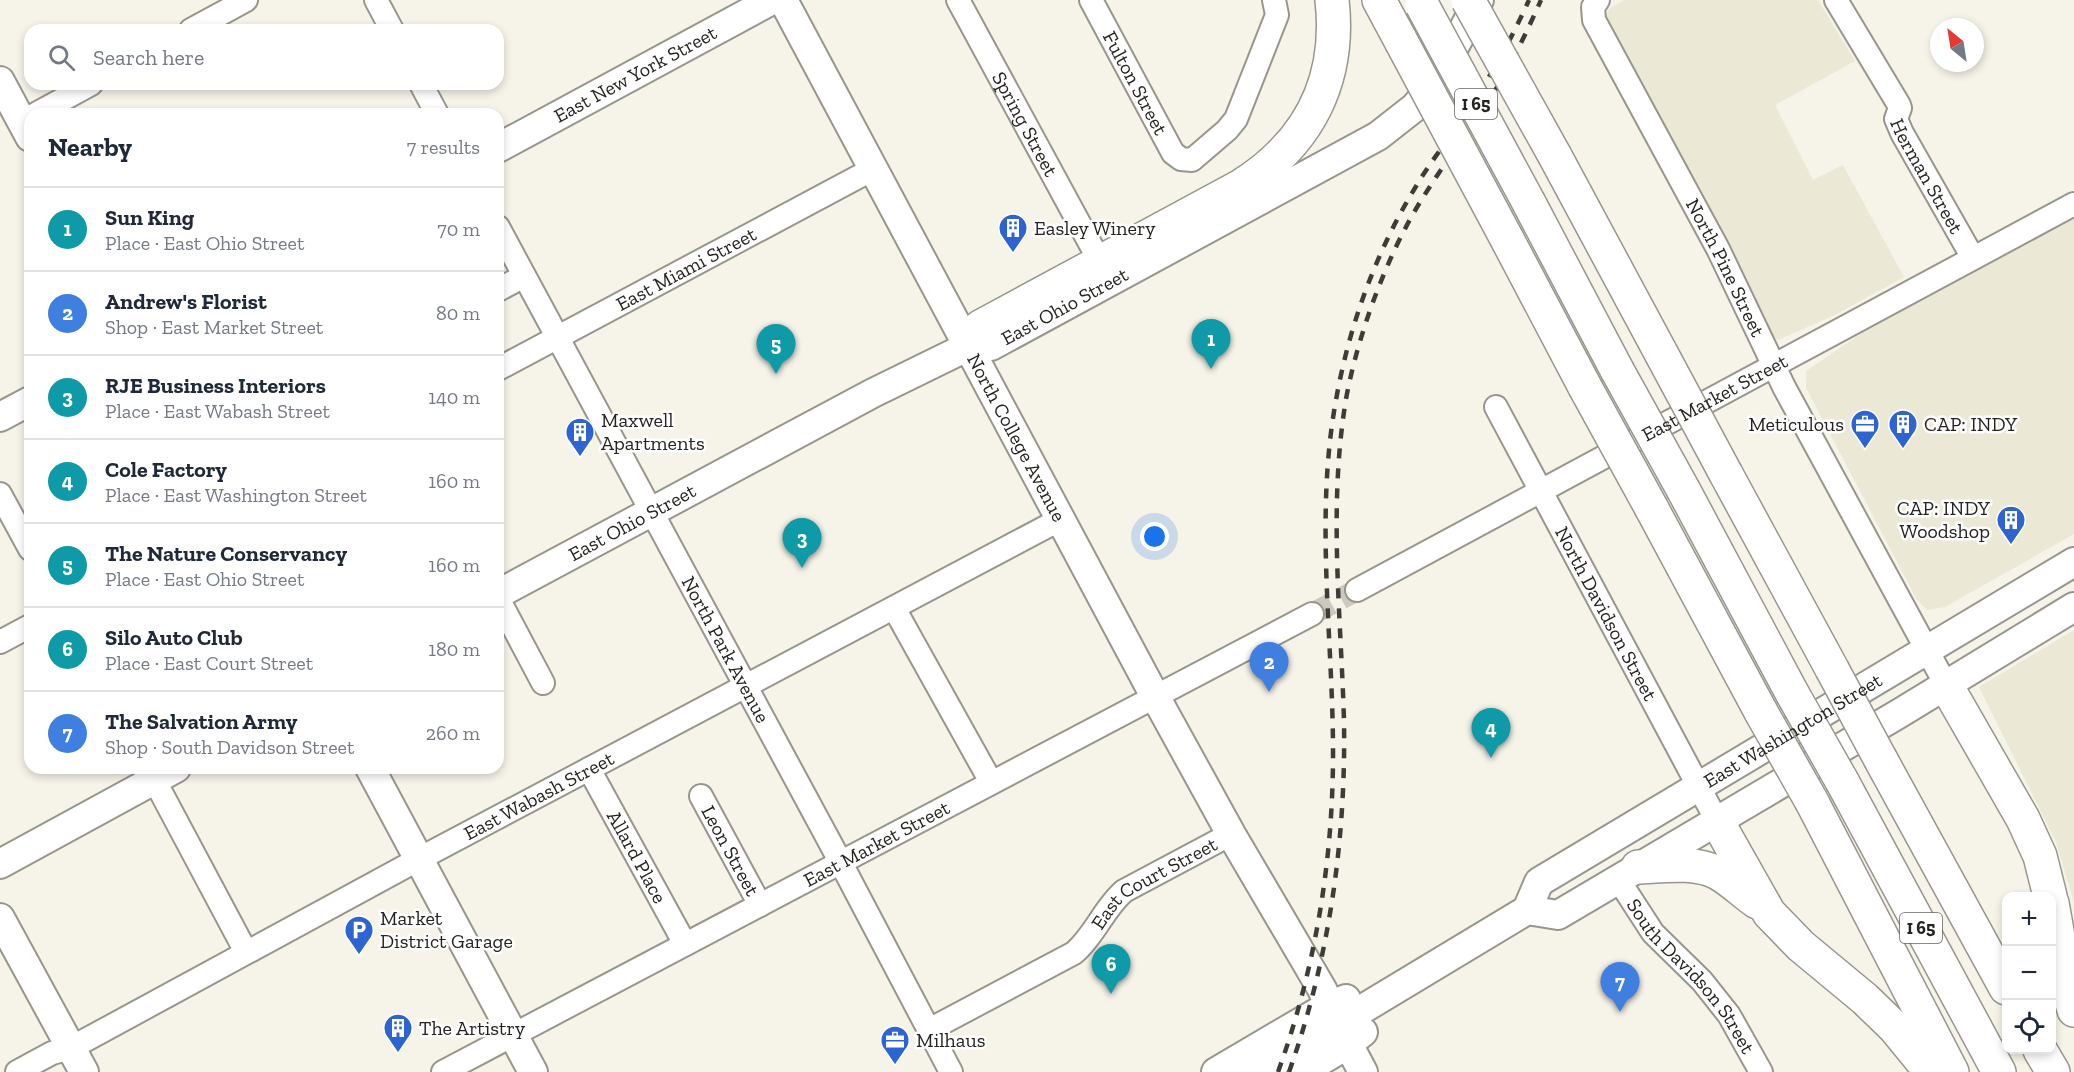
<!DOCTYPE html>
<html lang="en">
<head>
<meta charset="utf-8">
<style>
  :root { --surface:#fff; --page:#f2f2f3; --text:#1f2937; --muted:#747a83; --line:#e0e1e3; --accent:#2d64d2 }
  body { margin:0; font-family:"Zilla Slab",serif; background:var(--page); color:var(--text) }
  .controls { position:absolute; right:18px; bottom:18px; display:grid; overflow:hidden; border-radius:12px; box-shadow:0 3px 9px #0003 }
  .controls button { width:54px; height:54px; display:grid; place-items:center; padding:0; border:0; border-bottom:2px solid var(--line); background:var(--surface); color:var(--text); font:30px sans-serif }
  .compass { position:absolute; left:1930px; top:18px; width:54px; height:54px; border-radius:50%; background:var(--surface); box-shadow:0 3px 9px #0003; rotate:330deg }
  .you { position:absolute; left:1155px; top:537px; width:21px; height:21px; margin:-15px; border:4px solid #fff; border-radius:50%; background:#1a73e8; box-shadow:0 0 0 9px #1a73e833 }
  .badge { display:grid; place-items:center; width:39px; height:39px; border-radius:50%; background:var(--accent); color:#fff; font-size:20px; font-weight:700 }
  .pin { position:absolute; translate:-50% -50px; filter:drop-shadow(0 2px 3px #0008) }
  .pin::after { content:''; position:absolute; top:32px; width:21px; height:18px; background:inherit; clip-path:polygon(0 0,100% 0,50% 100%) }
  .list { margin:0; padding:0; list-style:none }
  h2 { display:flex; justify-content:space-between; align-items:center; height:78px; margin:0; padding:0 24px; font-size:26px }
  h2 small { font-size:20px; font-weight:400; color:var(--muted) }
  .list li { display:grid; grid-template-columns:39px 1fr auto; gap:18px; align-items:center; box-sizing:border-box; height:84px; padding:0 24px; border-top:2px solid var(--line) }
  .list b { display:block; font-size:22px; white-space:nowrap }
  .list p { margin:0; font-size:20px; white-space:nowrap; color:var(--muted) }
  .list em { font-size:20px; font-style:normal; color:var(--muted) }
  .icon { flex:none; width:33px; height:33px; fill:none; stroke:currentColor; stroke-width:2; stroke-linecap:round; stroke-linejoin:round }
  .map { position:relative; flex:none; width:2074px; height:1072px; overflow:hidden }
  .search { position:absolute; background:var(--surface); box-shadow:0 3px 9px #0003; left:24px; top:24px; width:480px; height:66px; display:flex; align-items:center; gap:15px; box-sizing:border-box; padding:0 21px; border-radius:18px; color:var(--muted); font-size:22px }
  .panel { position:absolute; background:var(--surface); box-shadow:0 3px 9px #0003; left:24px; top:108px; width:480px; height:666px; border-radius:18px }
  .map>svg:first-child { display:block }
</style>
</head>
<body>
<div class="map">
<svg width="2074" height="1072" viewBox="0 0 2074 1072">
  <rect width="100%" height="100%" fill="#f6f3e9"/>
  <g fill="#ece8d6">
    <path d="M 1624,0 L 1818,0 L 1855,61 L 1775,105 L 1813,180 L 1843,165 L 1904,277 L 1835,315 L 1778,340 L 1769,336 L 1607,26 L 1606,15 L 1610,8 Z"/>
    <path d="M 2074,219 L 2074,534 L 1945,607 L 1927,610 L 1917,600 L 1806,388 L 1806,371 L 1881,320 L 1911,306 Z"/>
    <path d="M 2074,630 L 2074,902 L 2056,842 L 1979,687 Z"/>
  </g>
  <g fill="none" stroke-linecap="round" stroke-linejoin="round">
    <path stroke="#ccc9c1" stroke-width="22" stroke-dasharray="22 11" stroke-linecap="butt" d="M 1312,614 L 1357,590"/>
    <g stroke="#98968c" stroke-width="26">
      <g id="minor">
        <path d="M 376,0 L 392,30"/>
        <path id="s1" d="M 958,0 L 1092,247"/>
        <path id="s2" d="M 1091,0 L 1173,153 L 1181,159 L 1192,160 L 1227,130 L 1236,119 L 1277,15 L 1274,0"/>
        <path id="s3" d="M 1598,0 L 1593,7 L 1594,20 L 1718,249 L 1784,387 L 1946,685"/>
        <path id="s4" d="M 1836,0 L 1899,105 L 1900,108 L 1896,119 L 1902,133 L 1973,258"/>
        <path d="M 191,30 L 246,0"/>
        <path d="M 421,84 L 437,114"/>
        <path d="M 36,114 L 91,84"/>
        <path id="s5" d="M 498,227 L 833,848 L 951,1072"/>
        <path d="M 498,290 L 524,276"/>
        <path id="s6" d="M 498,369 L 873,169"/>
        <path id="s7" d="M 1496,407 L 1717,821"/>
        <path d="M 0,494 L 30,549"/>
        <path id="s8" d="M 1357,590 L 2074,204"/>
        <path d="M 498,598 L 543,683"/>
        <path d="M 894,608 L 991,782"/>
        <path d="M 0,642 L 30,626"/>
        <path d="M 148,768 L 246,952"/>
        <path id="s9" d="M 589,769 L 685,944"/>
        <path id="s10" d="M 701,796 L 760,905"/>
        <path id="s11" d="M 1618,879 L 1653,933 L 1702,981 L 1729,1015 L 1761,1072"/>
        <path id="s12" d="M 929,1030 L 1074,953 C 1095,935 1104,908 1124,891 L 1231,834"/>
        <path id="s13" d="M 17,1072 L 52,1053 L 71,1048 L 419,859 L 1061,519"/>
        <path id="s14" d="M 443,1072 L 1312,614"/>
      </g>
    </g>
    <g stroke="#98968c" stroke-width="32">
      <g id="major">
        <path id="s15" d="M 783,0 L 1150,687 L 1231,834 L 1322,989 L 1338,1025 L 1363,1072"/>
        <path d="M 0,81 L 30,137"/>
        <path id="s16" d="M 498,148 L 772,0"/>
        <path d="M 0,417 L 30,401"/>
        <path id="s17" d="M 498,594 L 873,393 L 969,346 L 991,346 L 1378,136 L 1415,107 L 1434,85 L 1479,0"/>
        <path d="M 370,768 L 533,1072"/>
        <path d="M 0,864 L 176,768"/>
        <path d="M 1527,910 L 1558,915 L 1900,713 L 2074,607"/>
        <path d="M 0,918 L 84,1072"/>
        <path d="M 1216,1072 L 1330,1005 L 1346,999"/>
        <path id="s18" d="M 1258,1072 L 1527,910 L 1539,882 L 2074,562"/>
        <path d="M 1302,1072 L 1348,1044 L 1363,1032"/>
      </g>
    </g>
    <g stroke="#98968c" stroke-width="36">
      <g id="highway">
        <path d="M 1379,0 L 1401,41"/>
        <path d="M 1555,156 L 1661,353"/>
        <path d="M 1529,203 L 1617,370"/>
        <path d="M 1507,239 L 1585,387"/>
        <path d="M 969,346 L 980,327 L 1241,186 C 1309,143 1341,80 1332,0"/>
        <path d="M 1726,474 L 1832,669"/>
        <path d="M 1684,491 L 1792,693"/>
        <path d="M 1652,509 L 1761,712"/>
        <path d="M 1946,685 L 2023,819 L 2040,856 L 2050,896"/>
        <path d="M 1881,760 L 2006,988"/>
        <path d="M 1843,783 L 1999,1072"/>
        <path d="M 1812,802 L 1952,1072"/>
        <path d="M 1717,821 L 1769,913 L 1801,946 L 1865,999 L 1895,1028 L 1931,1072"/>
        <path d="M 1638,867 C 1663,866 1695,861 1718,873 C 1732,881 1744,893 1757,902"/>
        <path d="M 2052,903 L 2066,982 L 2074,1010"/>
        <path d="M 2040,1050 L 2053,1072"/>
      </g>
    </g>
    <use href="#minor" stroke="#fff" stroke-width="22"/>
    <use href="#major" stroke="#fff" stroke-width="28"/>
    <use href="#highway" stroke="#fff" stroke-width="33"/>
    <g stroke="#3d3c37" stroke-width="4.5" stroke-dasharray="10 10" stroke-linecap="butt">
      <path d="M 1278,1072 C 1316,967 1334,856 1333,744 C 1332,630 1315,513 1336,400 C 1349,326 1376,252 1415,188 C 1430,162 1449,139 1466,114 C 1490,77 1511,40 1529,0"/>
      <path d="M 1289,1072 C 1329,960 1346,841 1344,721 C 1341,614 1328,506 1346,399 C 1358,334 1387,255 1422,199 C 1443,165 1467,134 1489,100 C 1509,69 1526,34 1541,0"/>
    </g>
    <g stroke="#98968c" stroke-width="36" stroke-linecap="butt">
      <g id="highway-bridge">
        <path d="M 1468,0 L 1555,156"/>
        <path d="M 1422,5 L 1529,203"/>
        <path d="M 1401,41 L 1507,239"/>
        <path d="M 1661,353 L 1726,474"/>
        <path d="M 1617,370 L 1684,491"/>
        <path d="M 1585,387 L 1652,509"/>
        <path d="M 1832,669 L 1881,760"/>
        <path d="M 1792,693 L 1843,783"/>
        <path d="M 1761,712 L 1812,802"/>
      </g>
    </g>
    <use href="#highway-bridge" stroke="#fff" stroke-width="33"/>
  </g>
  <defs>
    <g id="building-pin" transform="scale(1.5)"><path d="M0 17L-7.5 6A9.5 9.5 0 1 1 7.5 6Z" fill="#2d64d2" stroke="#fff"/><path d="M-4-6H4V6H1V3H-1V6H-4ZM-2.5-4.3h1.7v1.8h-1.7ZM.8-4.3h1.7v1.8H.8ZM-2.5-1h1.7V.8h-1.7ZM.8-1h1.7V.8H.8Z" fill="#fff"/></g>
    <g id="office-pin" transform="scale(1.5)"><path d="M0 17L-7.5 6A9.5 9.5 0 1 1 7.5 6Z" fill="#2d64d2" stroke="#fff"/><path d="M-6-3h4V-5.5h4V-3h4V5H-6ZM-1-4.5V-3h2v-1.5ZM-6 0V1H6V0Z" fill="#fff"/></g>
    <g id="parking-pin" transform="scale(1.5)"><path d="M0 17L-7.5 6A9.5 9.5 0 1 1 7.5 6Z" fill="#2d64d2" stroke="#fff"/><path d="M-3.5-5.5H1a3.5 3.5 0 0 1 0 7H-1V5.5H-3.5ZM-1-3.4V-.6H.8a1.4 1.4 0 0 0 0-2.8Z" fill="#fff"/></g>
  </defs>
  <g fill-rule="evenodd">
    <use href="#building-pin" x="1013" y="228"/>
    <use href="#office-pin" x="1865" y="424"/>
    <use href="#building-pin" x="1903" y="424"/>
    <use href="#building-pin" x="580" y="432"/>
    <use href="#building-pin" x="2011" y="520"/>
    <use href="#parking-pin" x="359" y="930"/>
    <use href="#building-pin" x="398" y="1028"/>
    <use href="#office-pin" x="895" y="1040"/>
  </g>
  <g text-anchor="middle" stroke-width="5" stroke-linejoin="round" paint-order="stroke">
    <g fill="#fff" stroke="#666562" stroke-width="1.5">
      <rect x="1455" y="89" width="42" height="30" rx="4.5"/>
      <rect x="1900" y="913" width="42" height="30" rx="4.5"/>
    </g>
    <g font-size="18" font-weight="bold" fill="#24231f">
      <text x="1476" y="110">I 65</text>
      <text x="1921" y="934">I 65</text>
    </g>
    <g font-size="20" fill="#24231f" stroke="#fff">
      <text dy="7" stroke="none"><textPath href="#s16" startOffset="156">East New York Street</textPath></text>
      <text dy="7" stroke="none"><textPath href="#s2" startOffset="94">Fulton Street</textPath></text>
      <text dy="7" stroke="none"><textPath href="#s1" startOffset="141">Spring Street</textPath></text>
      <text dy="7" stroke="none"><textPath href="#s4" startOffset="202">Herman Street</textPath></text>
      <text dy="7" stroke="none"><textPath href="#s3" startOffset="302">North Pine Street</textPath></text>
      <text dy="7" stroke="none"><textPath href="#s6" startOffset="213">East Miami Street</textPath></text>
      <text dy="7" stroke="none"><textPath href="#s17" startOffset="638">East Ohio Street</textPath></text>
      <text dy="7" stroke="none"><textPath href="#s8" startOffset="406">East Market Street</textPath></text>
      <text dy="7" stroke="none"><textPath href="#s15" startOffset="496">North College Avenue</textPath></text>
      <text dy="7" stroke="none"><textPath href="#s17" startOffset="152">East Ohio Street</textPath></text>
      <text dy="7" stroke="none"><textPath href="#s7" startOffset="234">North Davidson Street</textPath></text>
      <text dy="7" stroke="none"><textPath href="#s5" startOffset="480">North Park Avenue</textPath></text>
      <text dy="7" stroke="none"><textPath href="#s18" startOffset="640">East Washington Street</textPath></text>
      <text dy="7" stroke="none"><textPath href="#s13" startOffset="591">East Wabash Street</textPath></text>
      <text dy="7" stroke="none"><textPath href="#s14" startOffset="490">East Market Street</textPath></text>
      <text dy="7" stroke="none"><textPath href="#s10" startOffset="62">Leon Street</textPath></text>
      <text dy="7" stroke="none"><textPath href="#s9" startOffset="100">Allard Place</textPath></text>
      <text dy="7" stroke="none"><textPath href="#s12" startOffset="273">East Court Street</textPath></text>
      <text dy="7" stroke="none"><textPath href="#s11" startOffset="122">South Davidson Street</textPath></text>
    </g>
    <g font-size="20" fill="#24231f" stroke="#fff" text-anchor="start">
      <text x="1034" y="235">Easley Winery</text>
      <text x="601" y="427">Maxwell<tspan x="601" dy="23">Apartments</tspan></text>
      <text x="1844" y="431" text-anchor="end">Meticulous</text>
      <text x="1924" y="431">CAP: INDY</text>
      <text x="1990" y="515" text-anchor="end">CAP: INDY<tspan x="1990" dy="23">Woodshop</tspan></text>
      <text x="380" y="925">Market<tspan x="380" dy="23">District Garage</tspan></text>
      <text x="419" y="1035">The Artistry</text>
      <text x="916" y="1047">Milhaus</text>
    </g>
  </g>
</svg>
<div class="controls">
<button>+</button>
<button>−</button>
<button><svg class="icon" aria-label="locate" viewBox="0 0 24 24"><circle cx="12" cy="12" r="6"/><path d="M12 2v4M12 18v4M2 12h4M18 12h4"/></svg></button>
</div>
<svg class="compass" viewBox="-18 -18 36 36"><path d="M0-13l5 13h-10z" fill="#e53935"/><path d="M0 13l5-13h-10z" fill="#747a83"/></svg>
<div class="you"></div>
<div class="pin badge" style="left:1211px;top:369px;background:#0f9aa8">1</div>
<div class="pin badge" style="left:1269px;top:692px;background:#3f7fe0">2</div>
<div class="pin badge" style="left:802px;top:568px;background:#0f9aa8">3</div>
<div class="pin badge" style="left:1491px;top:758px;background:#0f9aa8">4</div>
<div class="pin badge" style="left:776px;top:374px;background:#0f9aa8">5</div>
<div class="pin badge" style="left:1111px;top:994px;background:#0f9aa8">6</div>
<div class="pin badge" style="left:1620px;top:1012px;background:#3f7fe0">7</div>
<div class="search"><svg class="icon" aria-label="search" viewBox="0 0 24 24"><circle cx="10" cy="10" r="6"/><path d="M15 15l6 6"/></svg>Search here</div>
<section class="panel">
<h2>Nearby<small>7 results</small></h2>
<ul class="list">
<li><span class="badge" style="background:#0f9aa8">1</span><div><b>Sun King</b><p>Place · East Ohio Street</p></div><em>70 m</em></li>
<li><span class="badge" style="background:#3f7fe0">2</span><div><b>Andrew's Florist</b><p>Shop · East Market Street</p></div><em>80 m</em></li>
<li><span class="badge" style="background:#0f9aa8">3</span><div><b>RJE Business Interiors</b><p>Place · East Wabash Street</p></div><em>140 m</em></li>
<li><span class="badge" style="background:#0f9aa8">4</span><div><b>Cole Factory</b><p>Place · East Washington Street</p></div><em>160 m</em></li>
<li><span class="badge" style="background:#0f9aa8">5</span><div><b>The Nature Conservancy</b><p>Place · East Ohio Street</p></div><em>160 m</em></li>
<li><span class="badge" style="background:#0f9aa8">6</span><div><b>Silo Auto Club</b><p>Place · East Court Street</p></div><em>180 m</em></li>
<li><span class="badge" style="background:#3f7fe0">7</span><div><b>The Salvation Army</b><p>Shop · South Davidson Street</p></div><em>260 m</em></li>
</ul>
</section>
</div>
</body>
</html>
